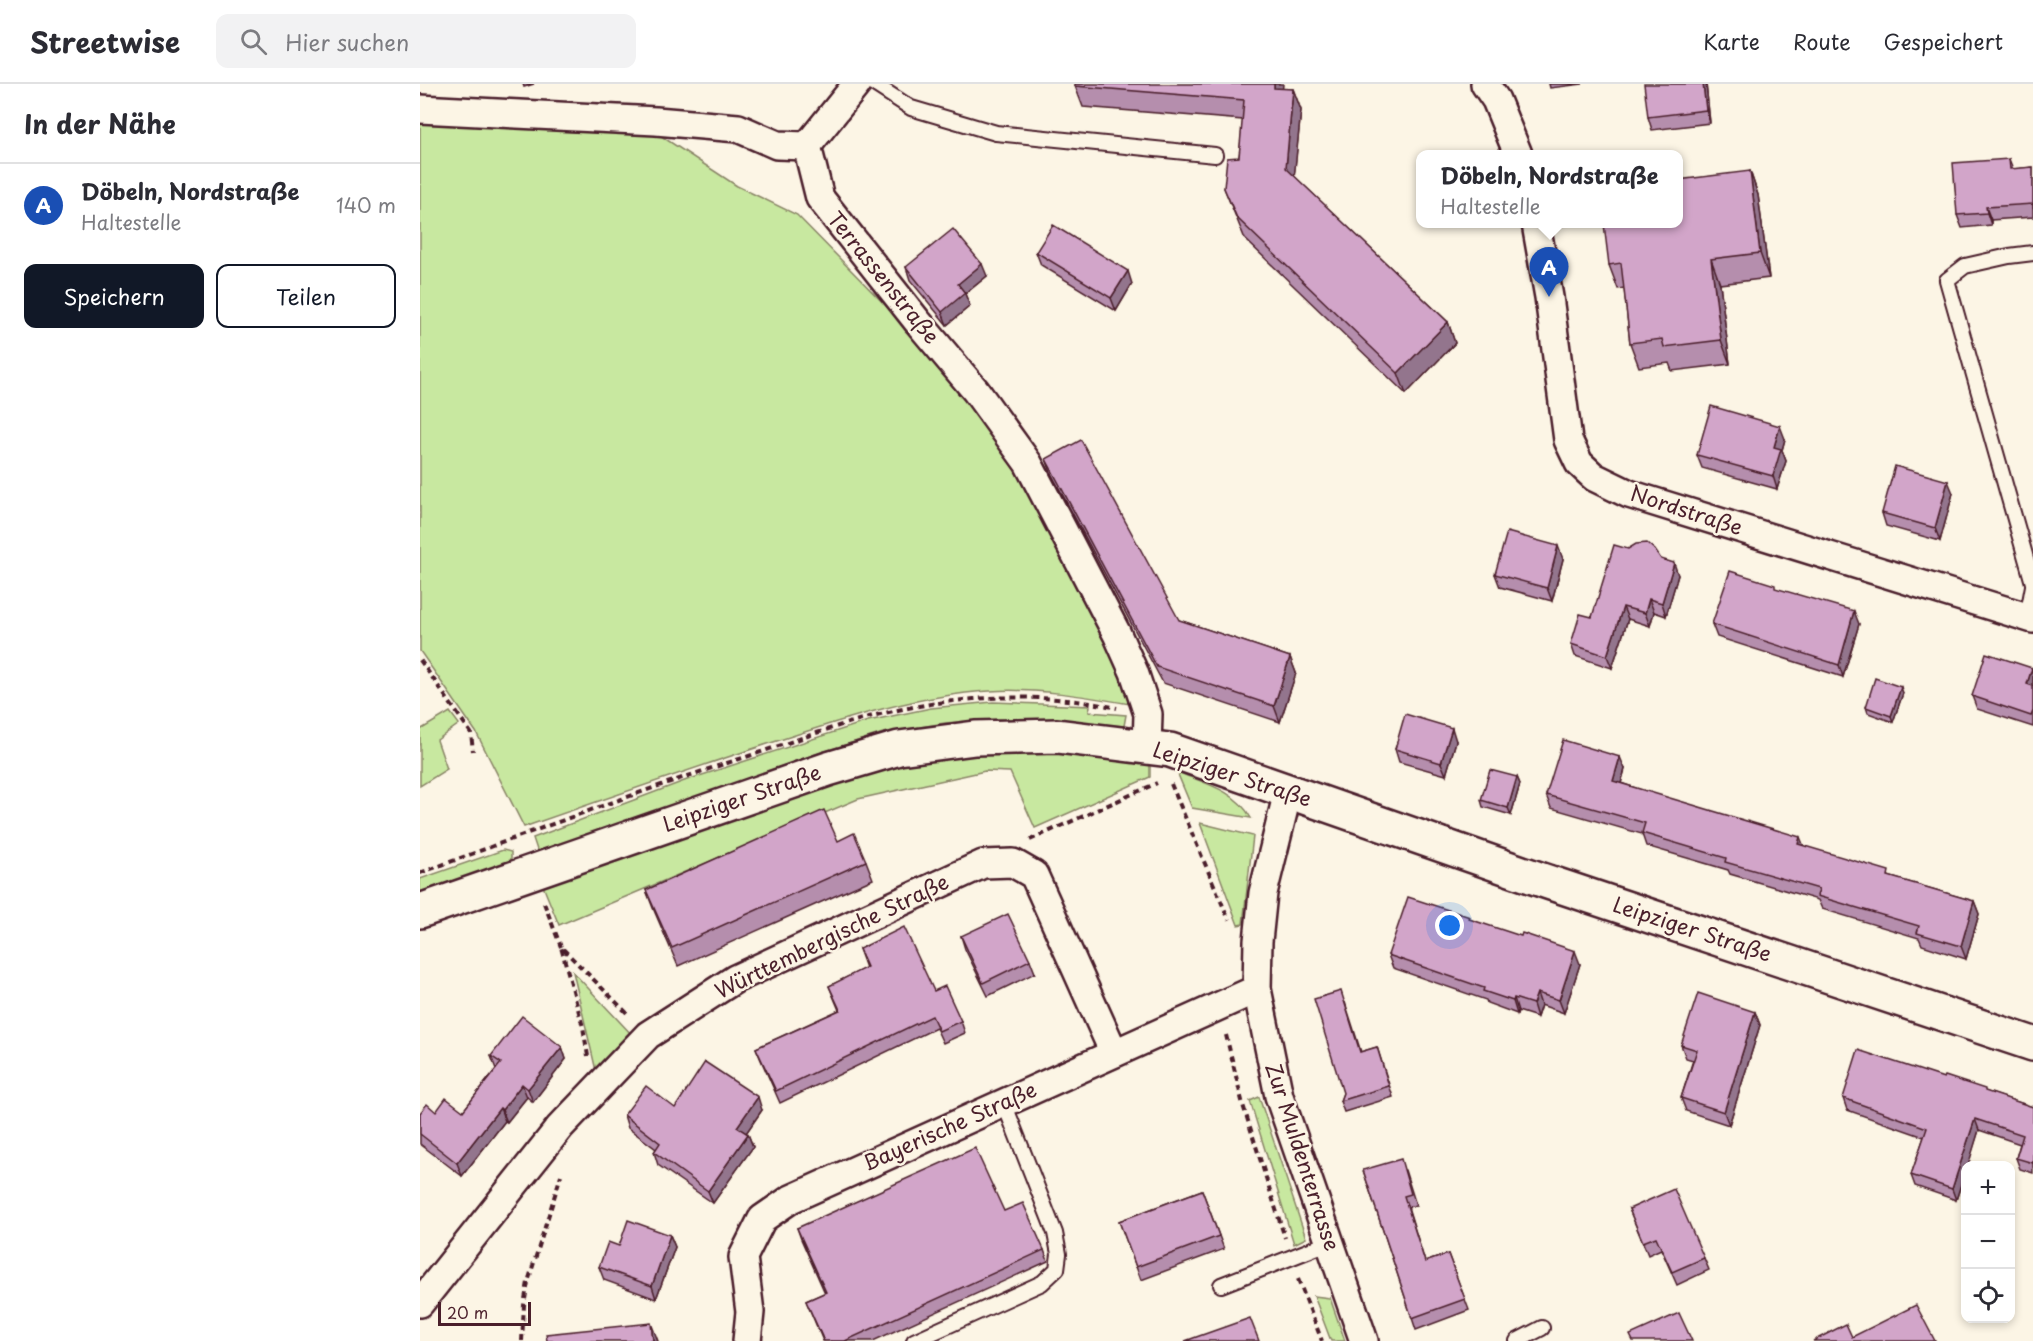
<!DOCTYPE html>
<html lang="de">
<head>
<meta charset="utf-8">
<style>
  :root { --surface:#fff; --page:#f2f2f3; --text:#2b2b33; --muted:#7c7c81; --line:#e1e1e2; --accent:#111827 }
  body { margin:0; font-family:"Playpen Sans",sans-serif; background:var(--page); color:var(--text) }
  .controls { position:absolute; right:18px; bottom:18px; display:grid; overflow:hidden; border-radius:12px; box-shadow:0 3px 9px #0003 }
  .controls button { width:54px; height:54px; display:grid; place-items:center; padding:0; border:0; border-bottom:2px solid var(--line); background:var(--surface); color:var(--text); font:30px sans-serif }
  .scale { position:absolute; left:18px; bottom:15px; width:93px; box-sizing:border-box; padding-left:6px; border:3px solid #4a1f2b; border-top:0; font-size:16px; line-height:21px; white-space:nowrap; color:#4a1f2b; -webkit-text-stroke:4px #fcf5e5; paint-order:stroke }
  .you { position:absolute; left:1030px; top:842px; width:21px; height:21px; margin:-15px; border:4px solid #fff; border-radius:50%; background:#1a73e8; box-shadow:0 0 0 9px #1a73e833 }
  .badge { display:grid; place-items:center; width:39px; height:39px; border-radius:50%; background:var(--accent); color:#fff; font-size:20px; font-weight:700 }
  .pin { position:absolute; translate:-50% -50px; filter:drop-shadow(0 2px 3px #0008) }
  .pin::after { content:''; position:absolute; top:32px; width:21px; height:18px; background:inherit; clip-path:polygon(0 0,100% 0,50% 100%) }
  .popup { position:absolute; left:996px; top:66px; width:267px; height:78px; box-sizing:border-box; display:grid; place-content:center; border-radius:12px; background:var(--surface); filter:drop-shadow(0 2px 4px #0005); font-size:20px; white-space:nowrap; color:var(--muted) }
  .popup b { font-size:22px; color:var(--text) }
  .popup::after { content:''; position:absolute; left:50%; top:100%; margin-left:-12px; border:12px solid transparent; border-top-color:var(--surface) }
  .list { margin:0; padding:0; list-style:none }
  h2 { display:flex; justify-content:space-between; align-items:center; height:78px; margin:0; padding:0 24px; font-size:26px }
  h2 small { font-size:20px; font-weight:400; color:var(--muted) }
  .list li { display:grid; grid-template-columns:39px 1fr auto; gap:18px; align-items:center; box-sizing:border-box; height:84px; padding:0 24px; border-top:2px solid var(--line) }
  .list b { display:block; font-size:22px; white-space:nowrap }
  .list p { margin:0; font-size:20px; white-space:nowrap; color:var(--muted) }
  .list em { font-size:20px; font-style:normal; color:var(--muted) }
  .actions { display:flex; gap:12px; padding:18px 24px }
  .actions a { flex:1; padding:14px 0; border:2px solid var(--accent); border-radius:12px; text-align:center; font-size:21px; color:var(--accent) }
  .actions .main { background:var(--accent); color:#fff }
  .icon { flex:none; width:33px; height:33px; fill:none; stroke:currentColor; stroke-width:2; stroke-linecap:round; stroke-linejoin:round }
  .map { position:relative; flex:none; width:1613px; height:1257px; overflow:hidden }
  header { display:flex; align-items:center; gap:36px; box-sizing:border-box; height:84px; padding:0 30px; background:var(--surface); border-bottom:2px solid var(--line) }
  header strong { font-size:28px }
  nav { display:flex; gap:33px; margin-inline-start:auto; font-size:21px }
  .search { width:420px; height:54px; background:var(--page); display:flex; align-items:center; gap:15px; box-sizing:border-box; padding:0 21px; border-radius:12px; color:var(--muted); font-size:22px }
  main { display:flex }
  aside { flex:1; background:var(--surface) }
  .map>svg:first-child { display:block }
</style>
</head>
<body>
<header>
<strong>Streetwise</strong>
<div class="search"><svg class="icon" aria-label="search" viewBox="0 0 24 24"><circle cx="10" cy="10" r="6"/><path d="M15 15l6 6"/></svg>Hier suchen</div>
<nav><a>Karte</a><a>Route</a><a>Gespeichert</a></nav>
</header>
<main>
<aside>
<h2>In der Nähe<small></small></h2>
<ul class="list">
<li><span class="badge" style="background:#1a4fb4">A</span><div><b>Döbeln, Nordstraße</b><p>Haltestelle</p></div><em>140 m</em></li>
</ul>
<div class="actions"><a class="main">Speichern</a><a>Teilen</a></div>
</aside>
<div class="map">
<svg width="1613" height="1257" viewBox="0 0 1613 1257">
  <rect width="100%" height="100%" fill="#fcf5e5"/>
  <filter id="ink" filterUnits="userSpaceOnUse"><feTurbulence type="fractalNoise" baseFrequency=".0167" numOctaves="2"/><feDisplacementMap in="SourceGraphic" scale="12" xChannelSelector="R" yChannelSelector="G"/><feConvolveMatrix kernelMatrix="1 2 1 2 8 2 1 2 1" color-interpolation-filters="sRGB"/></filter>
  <g filter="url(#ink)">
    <g fill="#c8e8a0" stroke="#898466" stroke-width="1.5">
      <path d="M 0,40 L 232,46 L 317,102 L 377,131 L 521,278 L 575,345 L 690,558 L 710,620 C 664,612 617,604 570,607 C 499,611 430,633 363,655 C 276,683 190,713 104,743 L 56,648 L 0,567 Z"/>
      <path d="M 573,618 L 670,622 L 669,628 L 706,631 L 704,642 L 636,637 L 579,635 L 525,639 L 463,649 L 393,671 L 118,769 L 113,754 L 267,696 L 448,637 L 511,624 Z"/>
      <path d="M 30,628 L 39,640 L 17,656 L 27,685 L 0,702 L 0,646 Z"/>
      <path d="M 582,667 L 642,668 L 730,678 L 730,693 L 615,744 L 590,688 L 565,687 L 438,715 L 139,841 L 123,802 L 410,699 L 472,682 L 532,671 Z"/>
      <path d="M 757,688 C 784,699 816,706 831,734 L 772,724 Z"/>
      <path d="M 780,739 L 833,752 L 823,840 L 818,841 Z"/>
      <path d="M 83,766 L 91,768 L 91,777 L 0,810 L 0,795 Z"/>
      <path d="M 153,888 L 214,953 L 177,991 Z"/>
      <path d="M 839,1013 L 886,1154 L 874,1160 L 830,1017 Z"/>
      <path d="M 894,1212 L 910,1214 L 925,1257 L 911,1257 Z"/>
    </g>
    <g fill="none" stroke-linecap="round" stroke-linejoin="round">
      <g stroke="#4a1f2b" stroke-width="18">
        <g id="service">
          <path d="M 454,0 L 491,24 L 576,49 L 795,71"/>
          <path d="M 1613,169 L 1589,172 L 1545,182 L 1527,196 L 1613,499"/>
          <path d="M 1607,534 L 1613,502"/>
          <path d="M 801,1201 L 908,1159"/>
          <path d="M 494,1257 L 622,1199 L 637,1185 L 639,1170 L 635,1149 L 584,1019"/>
          <path d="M 1097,1257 L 1122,1244"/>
        </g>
      </g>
      <g stroke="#4a1f2b" stroke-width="32">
        <g id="minor">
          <path d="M 1065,0 L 1076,16 L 1098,70"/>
          <path d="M 0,25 L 236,37 L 318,44 L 357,61 L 387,62 L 400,114 L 498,238 L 556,307 L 608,379 L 697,550 L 714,588 L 728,630 L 727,663"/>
          <path d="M 387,62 L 437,0"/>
          <path d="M 1116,140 L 1129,213 L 1148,356 L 1159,379 L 1174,393 L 1209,410 L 1613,535"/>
          <path d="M 868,708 L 843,809 L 838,857 L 837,905 L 859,1012 L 944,1257"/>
          <path d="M 0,1219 L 140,1043 L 228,951 L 315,895 L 563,780 L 593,779 L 614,791 L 694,969"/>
          <path d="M 327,1257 L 330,1228 L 323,1173 L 342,1135 L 371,1115 L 837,905"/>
        </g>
      </g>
      <g stroke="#4a1f2b" stroke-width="38">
        <path id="primary" d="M 0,827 L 408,685 L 479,664 L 555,654 L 637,652 L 750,666 L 1122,796 L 1613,960"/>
      </g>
      <g stroke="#4a1f2b" stroke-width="4" stroke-dasharray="6 4.5" stroke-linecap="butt">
        <path d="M 0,576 L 51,649 L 53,667"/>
        <path d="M 751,700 L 809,836"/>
        <path d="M 610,756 L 737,699"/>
        <path d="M 0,789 C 109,749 218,707 329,672 C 368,659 406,645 445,634 C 526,612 615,606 697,624"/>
        <path d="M 124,819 L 141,863"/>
        <path d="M 806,951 L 823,1021 L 865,1154"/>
        <path d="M 168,972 L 163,943 L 141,863 L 208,930"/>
        <path d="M 878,1195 L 902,1257"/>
        <path d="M 102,1257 L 104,1221 L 108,1198 L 141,1091"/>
      </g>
      <use href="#service" stroke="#fcf5e5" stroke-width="14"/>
      <use href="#minor" stroke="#fcf5e5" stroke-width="27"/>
      <use href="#primary" stroke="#fcf5e5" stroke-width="33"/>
    </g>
    <g fill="#b58ead" stroke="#4a1f2b" stroke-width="1.5">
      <path d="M 103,0 L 114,0 L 104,3 Z"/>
      <path d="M 1129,0 L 1163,0 L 1130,4 Z"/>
      <path d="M 1286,0 L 1290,39 L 1232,46 L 1228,33 Z"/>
      <path d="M 655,2 L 873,5 L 881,26 L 874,92 L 1028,238 L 1035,259 L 986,310 L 825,155 L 804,104 L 819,73 L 823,36 L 663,23 Z"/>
      <path d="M 1589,75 L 1593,85 L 1613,83 L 1613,133 L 1571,136 L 1571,141 L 1542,144 L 1537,131 Z"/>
      <path d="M 1330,87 L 1338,111 L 1349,194 L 1300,200 L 1310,280 L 1252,287 L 1249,279 L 1219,283 L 1210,259 L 1204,204 L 1198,205 L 1189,181 Z"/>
      <path d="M 616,168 L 712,200 L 696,227 L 621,181 Z"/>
      <path d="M 486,183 L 567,192 L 545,210 L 550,222 L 527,241 L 490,196 Z"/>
      <path d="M 1365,355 L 1362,366 L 1366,377 L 1357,405 L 1282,384 L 1277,371 Z"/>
      <path d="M 626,375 L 759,536 L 870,573 L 876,589 L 860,638 L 743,599 L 632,391 Z"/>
      <path d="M 1533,409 L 1520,457 L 1466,442 L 1462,429 Z"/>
      <path d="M 1143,475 L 1132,517 L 1080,503 L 1075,490 Z"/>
      <path d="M 1241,475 L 1258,491 L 1246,532 L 1234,528 L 1230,542 L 1208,535 L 1192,584 L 1155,572 L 1151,560 Z"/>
      <path d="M 1292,540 L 1439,540 L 1423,593 L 1297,553 Z"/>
      <path d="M 1613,586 L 1613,643 L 1557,625 L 1552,612 Z"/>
      <path d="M 1483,609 L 1473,638 L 1448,629 L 1446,623 Z"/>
      <path d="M 1036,657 L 1026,691 L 979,678 L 975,665 Z"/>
      <path d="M 1205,685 L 1201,699 L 1471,793 L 1554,817 L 1559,830 L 1546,875 L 1502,861 L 1499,854 L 1402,825 L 1398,816 L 1310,790 L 1308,786 L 1226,762 L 1222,750 L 1131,724 L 1126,711 Z"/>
      <path d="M 1097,693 L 1100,700 L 1091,731 L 1063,723 L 1061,716 Z"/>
      <path d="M 418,757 L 446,777 L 453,795 L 258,882 L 233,824 L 226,806 Z"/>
      <path d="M 1051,836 L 1160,880 L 1144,929 L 1121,921 L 1117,933 L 1098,927 L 1097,930 L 1067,919 L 1066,916 L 973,884 L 968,871 Z"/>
      <path d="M 541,852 L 610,876 L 615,889 L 568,912 L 545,865 Z"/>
      <path d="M 439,865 L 514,907 L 541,937 L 545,949 L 523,959 L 516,944 L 360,1019 L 341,976 L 336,964 L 419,926 L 409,902 L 446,884 Z"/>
      <path d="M 925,918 L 941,968 L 957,963 L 973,1013 L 924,1028 L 920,1017 L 923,1009 Z"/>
      <path d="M 1335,928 L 1340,941 L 1309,1041 L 1266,1027 L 1261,1014 L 1273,976 L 1266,974 L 1261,961 Z"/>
      <path d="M 142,963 L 146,975 L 113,1018 L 107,1013 L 87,1038 L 85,1037 L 42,1092 L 0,1060 L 0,1029 L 43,1027 L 76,985 L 71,972 Z"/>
      <path d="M 1524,994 L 1613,1023 L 1613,1089 L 1600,1085 L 1596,1074 L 1600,1060 L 1559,1046 L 1536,1116 L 1495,1102 L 1491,1091 L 1504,1053 L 1427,1026 L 1423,1014 Z"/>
      <path d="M 255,1024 L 342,1026 L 326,1049 L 328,1050 L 333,1063 L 293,1119 L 238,1081 L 234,1068 L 236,1065 L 208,1044 L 204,1031 Z"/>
      <path d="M 943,1086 L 985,1086 L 996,1121 L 988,1123 L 1005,1178 L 1028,1170 L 1049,1226 L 996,1246 Z"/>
      <path d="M 782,1106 L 804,1165 L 721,1196 L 699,1137 Z"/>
      <path d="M 1209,1125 L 1284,1174 L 1289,1186 L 1257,1201 L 1241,1165 L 1228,1171 Z"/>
      <path d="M 584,1127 L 624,1166 L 628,1177 L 453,1257 L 403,1257 L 386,1217 L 405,1209 L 381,1155 L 377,1144 Z"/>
      <path d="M 250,1151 L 255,1163 L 236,1215 L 184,1196 L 179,1183 Z"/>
    </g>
    <g fill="#93748d" stroke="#4a1f2b" stroke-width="1.5">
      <path d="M 854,0 L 863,0 L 861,24 L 854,4 Z"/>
      <path d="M 1283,0 L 1286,0 L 1290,39 L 1286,26 Z"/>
      <path d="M 873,5 L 881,26 L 873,105 L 866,84 Z"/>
      <path d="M 1330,87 L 1338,111 L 1349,194 L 1340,169 Z"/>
      <path d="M 1566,123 L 1571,136 L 1571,141 L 1567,129 Z"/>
      <path d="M 1291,175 L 1300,200 L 1310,280 L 1301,256 Z"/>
      <path d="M 562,180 L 567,192 L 545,210 L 550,222 L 527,241 L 522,228 L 538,200 Z"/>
      <path d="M 708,187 L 712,200 L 696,227 L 691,214 Z"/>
      <path d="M 1028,238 L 1035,259 L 986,310 L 978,289 Z"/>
      <path d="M 1360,342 L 1365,355 L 1362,366 L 1366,377 L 1357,405 L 1353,392 L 1354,363 Z"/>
      <path d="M 1528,397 L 1533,409 L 1520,457 L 1515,444 Z"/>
      <path d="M 1138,462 L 1143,475 L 1132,517 L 1127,504 Z"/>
      <path d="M 1254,479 L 1258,491 L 1246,532 L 1242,519 Z"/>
      <path d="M 1229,515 L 1234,528 L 1230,542 L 1225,529 Z"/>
      <path d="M 1203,523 L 1208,535 L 1192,584 L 1187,572 Z"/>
      <path d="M 1434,527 L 1439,540 L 1423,593 L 1419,581 Z"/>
      <path d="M 870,573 L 876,589 L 860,638 L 854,622 Z"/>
      <path d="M 1612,584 L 1613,586 L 1613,607 L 1607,600 Z"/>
      <path d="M 1481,603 L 1483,609 L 1473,638 L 1471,632 Z"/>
      <path d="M 1032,644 L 1036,657 L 1026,691 L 1021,679 Z"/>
      <path d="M 1200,673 L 1205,685 L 1198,710 L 1193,697 Z"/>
      <path d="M 1097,693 L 1100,700 L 1091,731 L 1088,724 Z"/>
      <path d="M 1380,753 L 1385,765 L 1378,760 Z"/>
      <path d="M 1554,817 L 1559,830 L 1546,875 L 1541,862 Z"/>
      <path d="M 1155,867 L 1160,880 L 1144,929 L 1139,916 Z"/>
      <path d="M 1117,909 L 1121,921 L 1117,933 L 1113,920 Z"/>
      <path d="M 1094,914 L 1098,927 L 1097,930 L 1093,917 Z"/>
      <path d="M 1335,928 L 1340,941 L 1309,1041 L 1304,1028 Z"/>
      <path d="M 142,963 L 146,975 L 113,1018 L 108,1005 Z"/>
      <path d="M 102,1000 L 107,1013 L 87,1038 L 82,1026 Z"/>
      <path d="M 338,1013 L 342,1026 L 322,1055 L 317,1043 Z"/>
      <path d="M 80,1024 L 85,1037 L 42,1092 L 37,1079 Z"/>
      <path d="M 1555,1035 L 1559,1046 L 1548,1082 L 1545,1082 L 1545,1088 L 1536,1116 L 1532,1105 Z"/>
      <path d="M 328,1050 L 333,1063 L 293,1119 L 288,1107 Z"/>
      <path d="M 250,1151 L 255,1163 L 236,1215 L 232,1202 Z"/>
      <path d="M 231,1239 L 238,1257 L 233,1257 Z"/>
    </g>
    <g fill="#d2a5c9" stroke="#4a1f2b" stroke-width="1.5">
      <path d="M 655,0 L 854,0 L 854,4 L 873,5 L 866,84 L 1028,238 L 978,289 L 817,134 L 804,104 L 807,74 L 819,73 L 824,16 L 655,2 Z"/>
      <path d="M 1224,0 L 1283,0 L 1286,26 L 1228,33 Z"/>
      <path d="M 1589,75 L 1590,85 L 1613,83 L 1613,125 L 1613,120 L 1566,123 L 1567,129 L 1537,131 L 1533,79 Z"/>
      <path d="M 1330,87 L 1340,169 L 1291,175 L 1301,256 L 1244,263 L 1242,255 L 1210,259 L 1201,179 L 1189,181 L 1184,140 L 1258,140 L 1258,96 Z"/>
      <path d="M 633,141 L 708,187 L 691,214 L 616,168 Z"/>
      <path d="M 533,145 L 562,180 L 538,200 L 545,209 L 522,228 L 486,183 Z"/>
      <path d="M 1291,322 L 1360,342 L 1354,363 L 1361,365 L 1353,392 L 1277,371 Z"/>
      <path d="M 661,356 L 759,536 L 870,573 L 854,622 L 737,583 L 626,375 Z"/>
      <path d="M 1475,382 L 1528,397 L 1515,444 L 1462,429 Z"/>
      <path d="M 1087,448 L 1138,462 L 1127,504 L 1075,490 Z"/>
      <path d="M 1227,459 L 1235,466 L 1241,475 L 1254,479 L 1242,519 L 1229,515 L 1225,529 L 1203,523 L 1187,572 L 1151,560 L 1160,530 L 1172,533 L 1194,461 L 1208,465 L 1216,460 Z"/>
      <path d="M 1310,487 L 1355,501 L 1355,504 L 1434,527 L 1419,581 L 1292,540 Z"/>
      <path d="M 1566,569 L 1612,584 L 1607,600 L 1613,602 L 1613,627 L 1611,632 L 1552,612 Z"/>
      <path d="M 1455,594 L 1481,603 L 1471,632 L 1446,623 Z"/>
      <path d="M 985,630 L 1032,644 L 1021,679 L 975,665 Z"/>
      <path d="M 1143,656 L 1200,673 L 1193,697 L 1380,753 L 1378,760 L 1469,787 L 1468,792 L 1554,817 L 1541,862 L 1497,849 L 1499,842 L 1397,812 L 1399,805 L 1305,778 L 1306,774 L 1222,749 L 1225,739 L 1126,711 Z"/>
      <path d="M 1070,686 L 1097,693 L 1088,724 L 1061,716 Z"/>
      <path d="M 404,726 L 418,757 L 434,749 L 446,777 L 252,864 L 226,806 Z"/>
      <path d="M 988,813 L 1050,833 L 1049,835 L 1101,852 L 1102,849 L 1155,867 L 1139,916 L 1117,909 L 1113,920 L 1094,914 L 1093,917 L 1063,907 L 1064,904 L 968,871 Z"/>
      <path d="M 588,830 L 610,876 L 563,899 L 541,852 Z"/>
      <path d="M 484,843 L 514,907 L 525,902 L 541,937 L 519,947 L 512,932 L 356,1007 L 336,964 L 420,926 L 409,902 L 447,883 L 439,865 Z"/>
      <path d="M 921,907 L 940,968 L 957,963 L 969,1002 L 920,1017 L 923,1009 L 894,915 Z"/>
      <path d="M 1278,909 L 1335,928 L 1304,1028 L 1261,1014 L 1277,966 L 1261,961 Z"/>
      <path d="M 102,932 L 142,963 L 108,1005 L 102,1000 L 82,1026 L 80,1024 L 37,1079 L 0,1050 L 0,1029 L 7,1020 L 16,1028 L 26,1014 L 43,1027 L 81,979 L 71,972 Z"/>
      <path d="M 1438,966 L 1524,994 L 1525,992 L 1565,1005 L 1565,1007 L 1613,1023 L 1613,1079 L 1596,1074 L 1603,1051 L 1555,1035 L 1532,1105 L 1491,1091 L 1507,1044 L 1423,1014 Z"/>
      <path d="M 285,978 L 338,1013 L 317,1043 L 328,1050 L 288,1107 L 234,1068 L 240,1059 L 204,1031 L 226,1002 L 255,1024 Z"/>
      <path d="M 555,1064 L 584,1127 L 603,1119 L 624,1166 L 425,1257 L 404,1257 L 386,1217 L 406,1208 L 377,1144 Z"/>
      <path d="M 981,1075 L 991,1110 L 984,1112 L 1005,1178 L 1028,1170 L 1045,1215 L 992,1234 L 943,1086 Z"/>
      <path d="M 1254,1105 L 1284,1174 L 1252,1188 L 1236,1153 L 1223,1158 L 1209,1125 Z"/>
      <path d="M 782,1106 L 799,1152 L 716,1183 L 699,1137 Z"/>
      <path d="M 208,1136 L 250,1151 L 232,1202 L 179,1183 L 188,1158 L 199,1162 Z"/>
      <path d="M 1496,1221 L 1515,1257 L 1393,1257 L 1426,1240 L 1432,1253 Z"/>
      <path d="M 1259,1229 L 1272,1257 L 1213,1257 L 1210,1251 Z"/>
      <path d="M 830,1234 L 839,1257 L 765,1257 Z"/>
      <path d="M 231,1239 L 233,1257 L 127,1257 L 126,1250 Z"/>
    </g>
  </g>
  <g text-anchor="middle" stroke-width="5" stroke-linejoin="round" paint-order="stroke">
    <g font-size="21" fill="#4a1f2b" stroke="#fcf5e5">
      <text transform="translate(463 194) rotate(51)" y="7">Terrassenstraße</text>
      <text transform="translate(1266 427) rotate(18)" y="7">Nordstraße</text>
      <text transform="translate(812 691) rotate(18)" y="7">Leipziger Straße</text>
      <text transform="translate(322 715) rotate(-19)" y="7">Leipziger Straße</text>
      <text transform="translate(1272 846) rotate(18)" y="7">Leipziger Straße</text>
      <text transform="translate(412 853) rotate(-26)" y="7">Württembergische Straße</text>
      <text transform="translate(530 1043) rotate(-24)" y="7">Bayerische Straße</text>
      <text transform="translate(882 1073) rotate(72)" y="7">Zur Muldenterrasse</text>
    </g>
  </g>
</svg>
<div class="controls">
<button>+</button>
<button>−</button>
<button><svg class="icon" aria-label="locate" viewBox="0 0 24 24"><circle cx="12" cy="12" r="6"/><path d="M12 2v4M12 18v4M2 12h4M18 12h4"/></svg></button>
</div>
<div class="scale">20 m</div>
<div class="you"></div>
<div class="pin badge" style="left:1129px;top:213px;background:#1a4fb4">A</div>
<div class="popup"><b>Döbeln, Nordstraße</b>Haltestelle</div>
</div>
</main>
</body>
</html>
